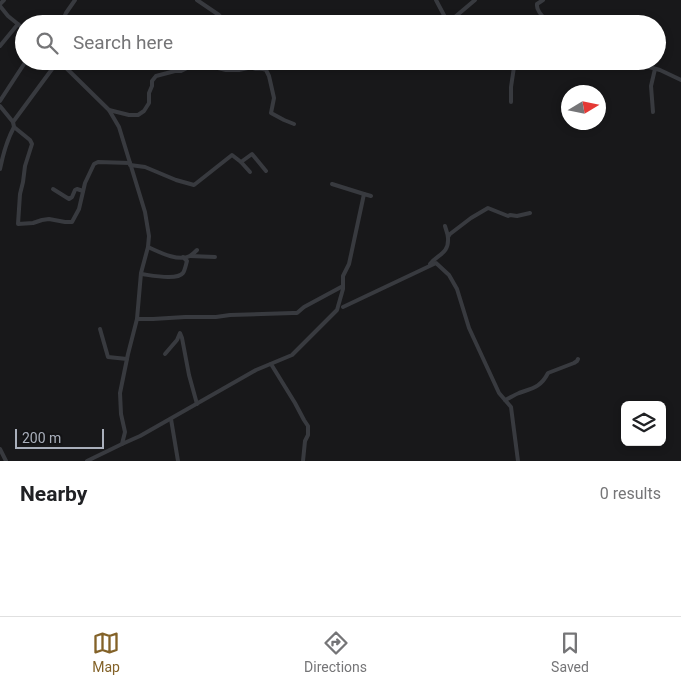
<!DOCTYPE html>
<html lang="en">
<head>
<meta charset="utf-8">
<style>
  :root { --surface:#fff; --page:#f6f6f6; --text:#202124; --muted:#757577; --line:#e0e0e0; --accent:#836228 }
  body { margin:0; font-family:Roboto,sans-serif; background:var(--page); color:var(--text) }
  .controls { position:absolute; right:15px; bottom:15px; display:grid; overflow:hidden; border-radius:8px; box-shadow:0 2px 8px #0003 }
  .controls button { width:45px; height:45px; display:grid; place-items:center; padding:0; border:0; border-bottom:1px solid var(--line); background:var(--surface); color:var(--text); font:25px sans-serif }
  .compass { position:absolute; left:561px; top:85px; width:45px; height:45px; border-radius:50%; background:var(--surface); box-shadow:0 2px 8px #0003; rotate:80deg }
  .scale { position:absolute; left:15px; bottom:12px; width:89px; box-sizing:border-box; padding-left:5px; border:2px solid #a9afbb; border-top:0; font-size:14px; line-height:18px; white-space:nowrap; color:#a9afbb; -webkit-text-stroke:4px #131315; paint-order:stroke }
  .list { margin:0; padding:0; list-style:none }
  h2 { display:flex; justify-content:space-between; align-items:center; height:65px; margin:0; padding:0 20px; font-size:21px }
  h2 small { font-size:16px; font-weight:400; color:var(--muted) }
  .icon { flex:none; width:28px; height:28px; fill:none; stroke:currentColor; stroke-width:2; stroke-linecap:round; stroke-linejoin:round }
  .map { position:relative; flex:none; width:681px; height:461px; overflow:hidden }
  .search { position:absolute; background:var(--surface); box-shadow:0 2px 8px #0003; left:15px; right:15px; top:15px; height:55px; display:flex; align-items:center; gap:12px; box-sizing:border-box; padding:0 18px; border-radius:28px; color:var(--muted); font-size:19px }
  .sheet { height:155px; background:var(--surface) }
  nav { display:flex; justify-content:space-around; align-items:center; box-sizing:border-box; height:70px; border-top:1px solid var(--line); background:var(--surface); font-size:14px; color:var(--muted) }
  nav a { display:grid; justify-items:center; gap:2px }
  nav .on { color:var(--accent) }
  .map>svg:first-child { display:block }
</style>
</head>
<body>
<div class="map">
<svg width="681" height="461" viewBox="0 0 681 461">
  <rect width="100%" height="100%" fill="#18181a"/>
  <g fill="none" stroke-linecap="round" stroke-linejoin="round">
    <g stroke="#383a3f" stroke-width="4">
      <path d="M 197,0 L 219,15 L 227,24"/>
      <path d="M 436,0 L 446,19 L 449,22 L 475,0"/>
      <path d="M 543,0 L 537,4 C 536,12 545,18 550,24"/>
      <path d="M 0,4 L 4,0"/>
      <path d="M 0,6 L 8,16 L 24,29"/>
      <path d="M 61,24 L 66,13 L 75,0"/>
      <path d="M 0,46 L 18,24"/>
      <path d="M 58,61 L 13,122 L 14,127 L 30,140 L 32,144 L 25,166 L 23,182 L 20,194 L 18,224 L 33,223 L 42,220 L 49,219 L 65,222 L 72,222 L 79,209 L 85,183 L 94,164 L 98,162 L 130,163"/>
      <path d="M 59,61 L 109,110 L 119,127 L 145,212 L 149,236 L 148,247 L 141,273 L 137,319 L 128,354 L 120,393 L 121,414 L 125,432 L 122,444 L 87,461"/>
      <path d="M 249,61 C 255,74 256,66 266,70 L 269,76 L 274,98 L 271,113 L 284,120 L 294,124"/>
      <path d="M 603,61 L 610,64 L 627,66 L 649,67 L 660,70 L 681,80"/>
      <path d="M 0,101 L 26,61"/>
      <path d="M 511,102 L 511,87 L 514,67 L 524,64 L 543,61"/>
      <path d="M 0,106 L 13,122"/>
      <path d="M 109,110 L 129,115 L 138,115 L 144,111 L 149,103 L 149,93 L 152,86 L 152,81 L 156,76 L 175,71 L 181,71 L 189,67 L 214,67 L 226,70 L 239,70 L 252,67"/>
      <path d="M 653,112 L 651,86 L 655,69"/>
      <path d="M 241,162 L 250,172"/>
      <path d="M 130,165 L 145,167 L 176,180 L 194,185 L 232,155 L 241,162 L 252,154 L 266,171"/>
      <path d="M 0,169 C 3,154 7,140 14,127"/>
      <path d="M 332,184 L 364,194"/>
      <path d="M 53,189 L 69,199 L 72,197 L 75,190 L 77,189 L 83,191"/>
      <path d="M 448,237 L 450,234 L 471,218 L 488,208 L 508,216 L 510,215 L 517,216 L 530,213"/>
      <path d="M 148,247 C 159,252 178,262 190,256 C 193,254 195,252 197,250"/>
      <path d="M 190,256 L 215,257"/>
      <path d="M 430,264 C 438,254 449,254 448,238 C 448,234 446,230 445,226"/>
      <path d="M 141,274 C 150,275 177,281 183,273 C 185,270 186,264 187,261 L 183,257"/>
      <path d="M 343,307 L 436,263 L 449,275 L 457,289 L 469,328 L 499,393 L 511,407 L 518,461"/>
      <path d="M 137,319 L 153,319 L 185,317 L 216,317 L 230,315 L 293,313 L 297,313 L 304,307 L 343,286"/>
      <path d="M 100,329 L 108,357 L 127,359"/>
      <path d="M 165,354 L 177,340 L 180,333 L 182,338 L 189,375 L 197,404"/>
      <path d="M 271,364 L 295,403 L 304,420 L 308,426 L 308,435 L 305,441 L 303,461"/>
      <path d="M 505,400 C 510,398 514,395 519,393 C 533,388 541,387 548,373 L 574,363 L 577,361 L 578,359"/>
      <path d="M 171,419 L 178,461"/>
      <path d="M 122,444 L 140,436 L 256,370 L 292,355 L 337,310 L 343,289 L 343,276 L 349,264 L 364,194 L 371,196"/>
      <path d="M 0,449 L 6,461"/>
    </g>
  </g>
</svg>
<div class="controls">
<button><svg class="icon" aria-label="layers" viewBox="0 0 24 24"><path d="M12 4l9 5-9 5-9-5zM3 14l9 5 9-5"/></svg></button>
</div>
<svg class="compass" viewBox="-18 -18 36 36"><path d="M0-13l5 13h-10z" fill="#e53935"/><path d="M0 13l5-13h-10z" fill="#757577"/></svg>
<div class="scale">200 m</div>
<div class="search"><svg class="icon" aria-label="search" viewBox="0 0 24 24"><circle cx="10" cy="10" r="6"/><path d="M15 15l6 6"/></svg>Search here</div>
</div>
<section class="sheet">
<h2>Nearby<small>0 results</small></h2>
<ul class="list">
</ul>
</section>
<nav>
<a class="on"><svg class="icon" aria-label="map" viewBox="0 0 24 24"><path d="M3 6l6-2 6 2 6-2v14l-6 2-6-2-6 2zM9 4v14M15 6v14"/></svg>Map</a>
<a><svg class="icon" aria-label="directions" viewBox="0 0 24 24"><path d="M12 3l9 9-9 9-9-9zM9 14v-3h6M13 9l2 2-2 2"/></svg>Directions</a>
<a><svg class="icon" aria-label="saved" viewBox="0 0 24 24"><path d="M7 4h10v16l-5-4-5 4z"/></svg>Saved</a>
</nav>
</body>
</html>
